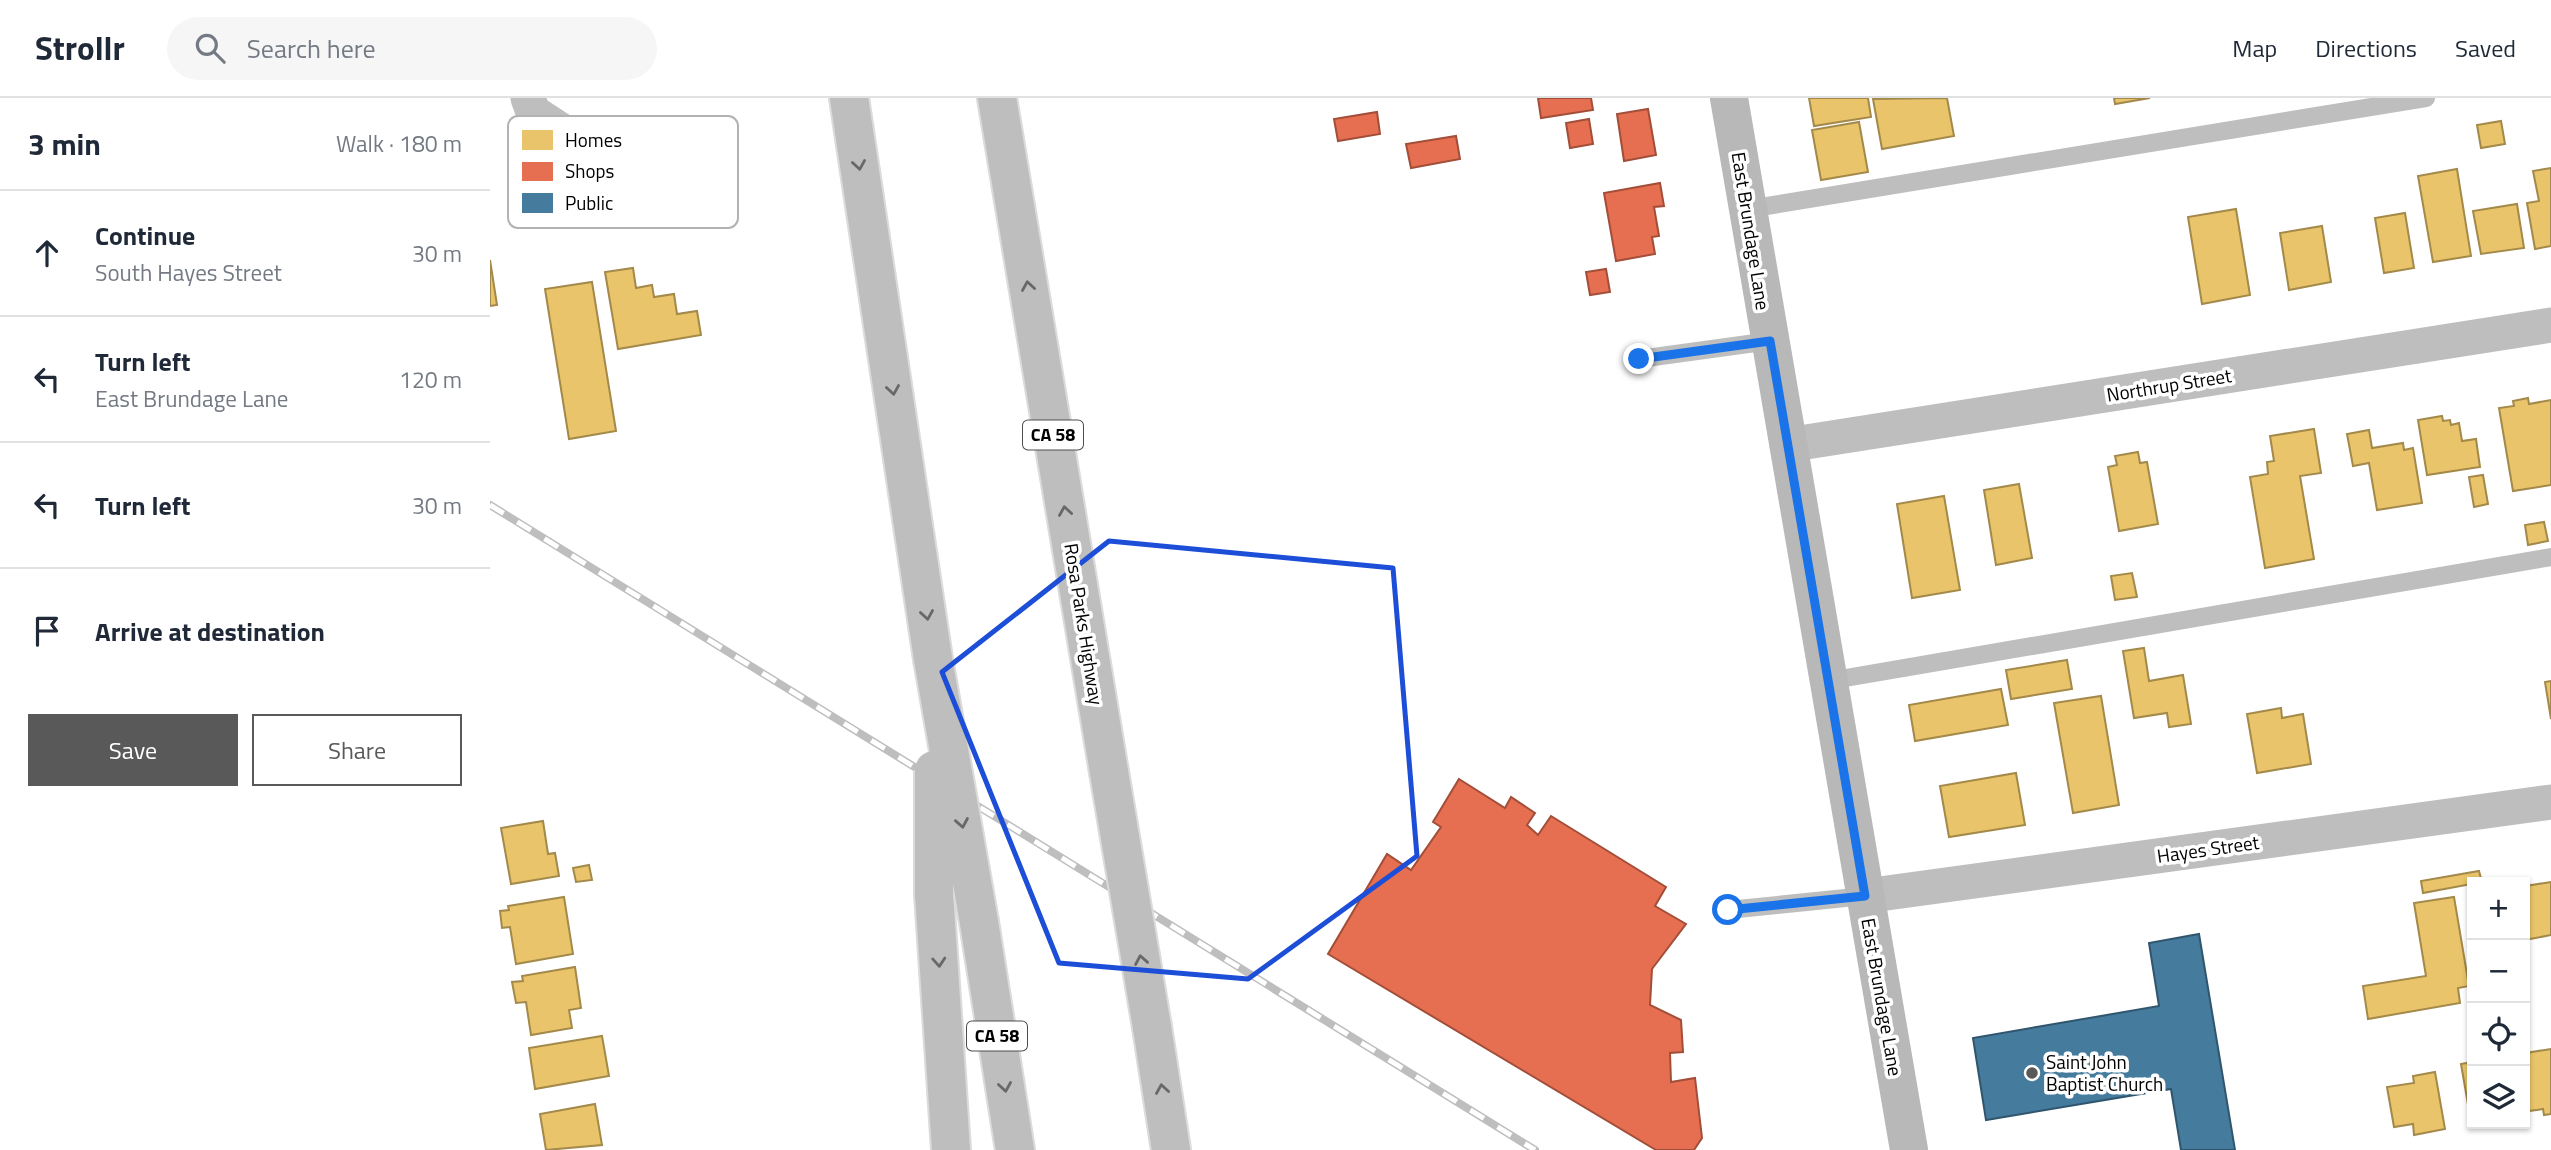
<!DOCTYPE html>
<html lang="en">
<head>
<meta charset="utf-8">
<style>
  :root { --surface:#fff; --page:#f6f6f7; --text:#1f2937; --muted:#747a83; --line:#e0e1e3; --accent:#595959 }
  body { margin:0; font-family:"Titillium Web",sans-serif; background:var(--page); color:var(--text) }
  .controls { position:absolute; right:21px; bottom:21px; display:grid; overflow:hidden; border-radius:0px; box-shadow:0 2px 5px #0004 }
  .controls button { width:63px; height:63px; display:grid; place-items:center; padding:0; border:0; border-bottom:2px solid var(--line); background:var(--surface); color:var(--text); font:35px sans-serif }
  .stop { position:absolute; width:21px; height:21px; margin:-16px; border:5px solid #1a73e8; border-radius:50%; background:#fff }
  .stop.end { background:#1a73e8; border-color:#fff; box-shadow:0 2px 7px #0008 }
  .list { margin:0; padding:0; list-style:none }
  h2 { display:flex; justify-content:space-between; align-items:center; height:91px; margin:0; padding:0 28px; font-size:30px }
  h2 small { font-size:23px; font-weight:400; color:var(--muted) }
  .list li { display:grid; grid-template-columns:46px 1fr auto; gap:21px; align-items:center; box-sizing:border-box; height:126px; padding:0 28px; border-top:2px solid var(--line) }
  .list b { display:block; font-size:26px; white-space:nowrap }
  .list p { margin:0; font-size:23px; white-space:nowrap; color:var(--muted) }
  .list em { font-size:23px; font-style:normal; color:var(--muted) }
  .actions { display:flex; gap:14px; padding:21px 28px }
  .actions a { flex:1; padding:16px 0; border:2px solid var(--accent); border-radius:0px; text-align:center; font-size:24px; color:var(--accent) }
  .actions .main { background:var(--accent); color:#fff }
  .icon { flex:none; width:38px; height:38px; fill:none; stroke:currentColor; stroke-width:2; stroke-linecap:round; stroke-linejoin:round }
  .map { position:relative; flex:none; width:2061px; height:1052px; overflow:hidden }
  header { display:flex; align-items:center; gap:42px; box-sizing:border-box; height:98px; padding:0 35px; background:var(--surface); border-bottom:2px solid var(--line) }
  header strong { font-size:33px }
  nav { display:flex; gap:38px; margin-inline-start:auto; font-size:24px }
  .search { width:490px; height:63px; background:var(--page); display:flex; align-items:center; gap:18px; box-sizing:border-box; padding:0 24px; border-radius:38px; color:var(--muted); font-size:26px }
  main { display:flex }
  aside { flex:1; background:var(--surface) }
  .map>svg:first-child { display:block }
</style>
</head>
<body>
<header>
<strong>Strollr</strong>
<div class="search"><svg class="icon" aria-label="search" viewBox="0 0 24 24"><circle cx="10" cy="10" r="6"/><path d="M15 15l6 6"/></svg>Search here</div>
<nav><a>Map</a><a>Directions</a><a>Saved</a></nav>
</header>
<main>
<aside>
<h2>3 min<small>Walk · 180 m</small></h2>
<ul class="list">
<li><svg class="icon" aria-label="ahead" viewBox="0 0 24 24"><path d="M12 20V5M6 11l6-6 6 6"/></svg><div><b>Continue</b><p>South Hayes Street</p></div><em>30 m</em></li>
<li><svg class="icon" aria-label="left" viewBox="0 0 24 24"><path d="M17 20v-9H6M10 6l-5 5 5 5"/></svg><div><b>Turn left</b><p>East Brundage Lane</p></div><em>120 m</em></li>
<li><svg class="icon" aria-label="left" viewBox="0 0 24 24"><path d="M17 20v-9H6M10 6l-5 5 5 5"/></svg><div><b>Turn left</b></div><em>30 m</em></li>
<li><svg class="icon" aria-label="arrive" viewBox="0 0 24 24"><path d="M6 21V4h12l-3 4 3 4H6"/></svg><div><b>Arrive at destination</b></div></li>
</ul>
<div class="actions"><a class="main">Save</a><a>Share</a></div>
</aside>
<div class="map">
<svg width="2061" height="1052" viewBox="0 0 2061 1052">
  <rect width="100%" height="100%" fill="#fff"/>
  <g fill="#e9c46a" stroke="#a3894a" stroke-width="2">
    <path d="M 1319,0 L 1378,0 L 1381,19 L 1324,28 Z"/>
    <path d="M 1457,0 L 1464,38 L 1392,51 L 1383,1 Z"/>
    <path d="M 1624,0 L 1660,0 L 1625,6 Z"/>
    <path d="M 2011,23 L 2015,46 L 1991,50 L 1987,27 Z"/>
    <path d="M 1369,24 L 1378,74 L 1331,82 L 1322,32 Z"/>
    <path d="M 2061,70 L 2061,148 L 2045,151 L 2037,105 L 2049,103 L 2043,73 Z"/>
    <path d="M 1967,71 L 1981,158 L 1943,164 L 1928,78 Z"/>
    <path d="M 2027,106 L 2034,150 L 1991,156 L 1983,113 Z"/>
    <path d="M 1746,111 L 1760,197 L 1712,206 L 1698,119 Z"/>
    <path d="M 1915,115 L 1924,170 L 1894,175 L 1885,120 Z"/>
    <path d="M 1832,128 L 1841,184 L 1799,192 L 1790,135 Z"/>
    <path d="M 0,162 L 7,207 L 0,208 Z"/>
    <path d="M 143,170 L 146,190 L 162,187 L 164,199 L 184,196 L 187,216 L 207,213 L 211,237 L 128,251 L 115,174 Z"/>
    <path d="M 102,184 L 126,333 L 79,341 L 55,191 Z"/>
    <path d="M 2038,300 L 2039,306 L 2061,302 L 2061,387 L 2023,393 L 2009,310 L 2024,308 L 2023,303 Z"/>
    <path d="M 1952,318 L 1953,323 L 1960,322 L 1961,327 L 1969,325 L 1972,343 L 1986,341 L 1990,369 L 1937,377 L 1928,322 Z"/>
    <path d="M 1824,331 L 1831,375 L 1810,378 L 1824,461 L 1775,470 L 1760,379 L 1778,376 L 1777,364 L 1784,363 L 1780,338 Z"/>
    <path d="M 1879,332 L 1882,350 L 1913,345 L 1914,352 L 1923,350 L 1932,405 L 1887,412 L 1879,365 L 1863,368 L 1857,336 Z"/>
    <path d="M 1648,354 L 1650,365 L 1657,364 L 1668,426 L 1629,433 L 1618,369 L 1627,367 L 1625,358 Z"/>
    <path d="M 1993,377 L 1998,406 L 1984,409 L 1979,379 Z"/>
    <path d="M 1529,386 L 1542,460 L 1506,467 L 1494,392 Z"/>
    <path d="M 1454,398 L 1470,492 L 1422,500 L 1407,406 Z"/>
    <path d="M 2054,424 L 2058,443 L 2038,447 L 2035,427 Z"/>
    <path d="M 1642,475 L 1647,499 L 1625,502 L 1621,478 Z"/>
    <path d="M 1654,550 L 1659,583 L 1693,577 L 1701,626 L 1679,629 L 1677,615 L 1644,620 L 1633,553 Z"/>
    <path d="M 1577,562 L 1582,591 L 1521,601 L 1516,572 Z"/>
    <path d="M 2061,583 L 2061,621 L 2055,584 Z"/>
    <path d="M 1511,591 L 1518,627 L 1425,643 L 1419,607 Z"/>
    <path d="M 1611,598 L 1629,707 L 1583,715 L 1564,605 Z"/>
    <path d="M 1791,610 L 1792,620 L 1813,616 L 1821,666 L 1767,675 L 1757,616 Z"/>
    <path d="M 1526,675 L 1535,727 L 1459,739 L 1450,688 Z"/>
    <path d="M 53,723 L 58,756 L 65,755 L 69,778 L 21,786 L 11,730 Z"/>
    <path d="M 99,767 L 102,782 L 86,784 L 83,770 Z"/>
    <path d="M 1989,773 L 1992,784 L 1933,795 L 1931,783 Z"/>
    <path d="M 2061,784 L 2061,837 L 2035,842 L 2035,788 Z"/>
    <path d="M 74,799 L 83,856 L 26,866 L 20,829 L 12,830 L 10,813 L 19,812 L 18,808 Z"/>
    <path d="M 1964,799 L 1979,888 L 1968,890 L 1970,905 L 1878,921 L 1873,888 L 1936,878 L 1924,805 Z"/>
    <path d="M 85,869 L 91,910 L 79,912 L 82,930 L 41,937 L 36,904 L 26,905 L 22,884 L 33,883 L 32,878 Z"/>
    <path d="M 112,938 L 119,978 L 45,991 L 39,950 Z"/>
    <path d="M 2061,951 L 2061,1016 L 2054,1017 L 2053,1011 L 2039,1013 L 2035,955 Z"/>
    <path d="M 1982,964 L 1982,1024 L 1981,1024 L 1971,966 Z"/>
    <path d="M 1945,974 L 1955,1031 L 1924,1037 L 1923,1026 L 1904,1029 L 1897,989 L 1924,985 L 1923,978 Z"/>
    <path d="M 105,1006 L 112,1047 L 56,1052 L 50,1016 Z"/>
  </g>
  <g fill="#e76f51" stroke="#a24e39" stroke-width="2">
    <path d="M 1048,0 L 1101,0 L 1103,12 L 1051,20 Z"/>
    <path d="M 1158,11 L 1166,57 L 1134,63 L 1127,16 Z"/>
    <path d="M 887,14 L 890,36 L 848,43 L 844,21 Z"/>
    <path d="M 1099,21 L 1103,46 L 1080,50 L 1076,25 Z"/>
    <path d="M 966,38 L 970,61 L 921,70 L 916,46 Z"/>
    <path d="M 1170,85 L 1174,108 L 1164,109 L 1169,138 L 1162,139 L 1165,156 L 1126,163 L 1114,95 Z"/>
    <path d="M 1116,171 L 1120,194 L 1100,197 L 1096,174 Z"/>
    <path d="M 969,681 L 1015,710 L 1021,699 L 1045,715 L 1037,727 L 1048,737 L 1061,718 L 1176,789 L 1165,808 L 1196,826 L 1162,871 L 1160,907 L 1191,922 L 1193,954 L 1180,955 L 1181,984 L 1205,980 L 1212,1040 L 1204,1052 L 1166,1052 L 838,856 L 897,756 L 921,772 L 951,729 L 943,724 Z"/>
  </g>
  <path fill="#457b9d" stroke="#30566e" stroke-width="2" d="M 1709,836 L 1745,1052 L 1691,1052 L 1681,991 L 1496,1022 L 1483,940 L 1669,908 L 1659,845 Z"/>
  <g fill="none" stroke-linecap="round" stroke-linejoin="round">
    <g stroke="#dbdbdb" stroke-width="42">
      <g id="motorway">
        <path d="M 359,0 L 443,561"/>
        <path d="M 507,0 L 619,674"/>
        <path d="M 444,796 L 461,1052"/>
        <path d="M 489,824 L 525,1052"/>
        <path d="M 662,929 L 681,1052"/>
      </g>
    </g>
    <g stroke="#bebebe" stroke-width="18">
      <path d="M 1258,111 L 1936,0"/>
      <path d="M 1149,261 L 1280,243"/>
      <path d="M 1338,583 L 2061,459"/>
      <path d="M 1238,812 L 1375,798"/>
    </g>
    <g stroke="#bebebe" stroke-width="35">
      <path d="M 38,0 L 43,14 L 115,61 L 177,73"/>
      <path d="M 1297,347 L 2061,227"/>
      <path d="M 1375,798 L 2061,704"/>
    </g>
    <path stroke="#b8b8b8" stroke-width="38" d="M 1239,0 L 1419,1052"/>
    <use href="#motorway" stroke="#bebebe" stroke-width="38"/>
    <g stroke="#bebebe" stroke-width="8">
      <path id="rail" d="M 0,407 L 1045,1052"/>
    </g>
    <use href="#rail" stroke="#fff" stroke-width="5" stroke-dasharray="16" stroke-linecap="butt"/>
    <g stroke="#dbdbdb" stroke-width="42" stroke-linecap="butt">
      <g id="motorway-bridge">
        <path d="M 443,561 L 489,824"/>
        <path d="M 444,672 L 444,796"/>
        <path d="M 619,674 L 662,929"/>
      </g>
    </g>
    <use href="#motorway-bridge" stroke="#bebebe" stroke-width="38"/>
  </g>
  <defs><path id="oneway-chevron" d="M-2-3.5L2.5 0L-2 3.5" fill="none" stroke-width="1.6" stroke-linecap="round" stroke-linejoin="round" transform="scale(1.75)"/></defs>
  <g stroke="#686868">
    <use href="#oneway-chevron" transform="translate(369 67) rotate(81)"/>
    <use href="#oneway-chevron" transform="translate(538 188) rotate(-99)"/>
    <use href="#oneway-chevron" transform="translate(403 292) rotate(81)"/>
    <use href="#oneway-chevron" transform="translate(575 413) rotate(-99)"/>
    <use href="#oneway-chevron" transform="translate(437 517) rotate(81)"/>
    <use href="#oneway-chevron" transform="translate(472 725) rotate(80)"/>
    <use href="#oneway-chevron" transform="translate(651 862) rotate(-100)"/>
    <use href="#oneway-chevron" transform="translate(449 864) rotate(86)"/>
    <use href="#oneway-chevron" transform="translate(515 989) rotate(81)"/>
    <use href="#oneway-chevron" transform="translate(672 991) rotate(-99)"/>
  </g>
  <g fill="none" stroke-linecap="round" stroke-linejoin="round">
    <path stroke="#1a73e8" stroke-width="9" d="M 1149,261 L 1280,243 L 1375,798 L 1238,812"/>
  </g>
  <path fill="none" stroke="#1d4ed8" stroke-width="5" stroke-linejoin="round" d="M 619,443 L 903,470 L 927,758 L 758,881 L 569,865 L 452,574 Z"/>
  <circle fill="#595959" stroke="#fff" stroke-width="2.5" cx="1542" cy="975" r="7"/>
  <g text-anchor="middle" stroke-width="7" stroke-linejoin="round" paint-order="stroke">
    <g fill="#fff" stroke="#4c4c4c" stroke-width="2">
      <rect x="533" y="322.5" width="60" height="29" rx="5"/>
      <rect x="477" y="923.5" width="60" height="29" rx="5"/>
    </g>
    <g font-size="18" font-weight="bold" fill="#000">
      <text x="563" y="343">CA 58</text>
      <text x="507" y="944">CA 58</text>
    </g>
    <g font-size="19" fill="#000" stroke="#fff">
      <text transform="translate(1261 133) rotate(81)" y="7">East Brundage Lane</text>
      <text transform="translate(1679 287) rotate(-9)" y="7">Northrup Street</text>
      <text transform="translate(594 526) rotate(81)" y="7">Rosa Parks Highway</text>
      <text transform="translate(1718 751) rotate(-8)" y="7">Hayes Street</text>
      <text transform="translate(1392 899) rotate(80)" y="7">East Brundage Lane</text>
    </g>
    <g font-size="19" fill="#000" stroke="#fff" text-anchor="start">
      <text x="1556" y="971">Saint John<tspan x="1556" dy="22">Baptist Church</tspan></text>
    </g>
  </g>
  <rect x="18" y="18" width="230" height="112" rx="10" fill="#fff" stroke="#b2b2b2" stroke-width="2"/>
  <rect x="32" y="32" width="31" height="20" fill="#e9c46a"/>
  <rect x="32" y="64" width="31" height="19" fill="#e76f51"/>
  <rect x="32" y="95" width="31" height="20" fill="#457b9d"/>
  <g font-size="19" fill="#000">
    <text x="75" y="49">Homes</text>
    <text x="75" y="80">Shops</text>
    <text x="75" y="112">Public</text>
  </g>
</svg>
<div class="controls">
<button>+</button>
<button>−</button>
<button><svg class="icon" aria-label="locate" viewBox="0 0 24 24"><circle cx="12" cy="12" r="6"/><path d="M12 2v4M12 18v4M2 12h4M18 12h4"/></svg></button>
<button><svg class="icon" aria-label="layers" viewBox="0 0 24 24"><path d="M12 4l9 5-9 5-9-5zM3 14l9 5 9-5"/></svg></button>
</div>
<div class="stop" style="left:1238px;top:812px"></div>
<div class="stop end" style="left:1149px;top:261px"></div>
</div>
</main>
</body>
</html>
